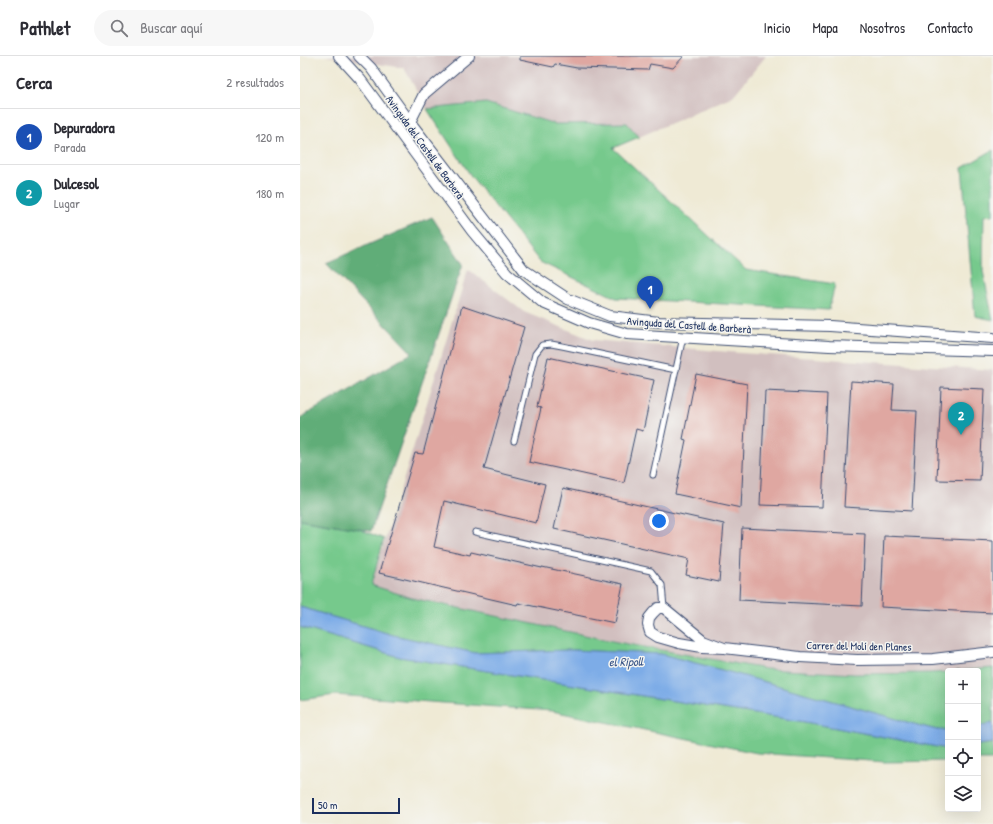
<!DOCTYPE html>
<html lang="es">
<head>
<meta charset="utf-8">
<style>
  :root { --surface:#fff; --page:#f7f7f7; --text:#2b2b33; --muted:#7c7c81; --line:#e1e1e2; --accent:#b5179e }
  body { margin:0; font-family:"Patrick Hand",sans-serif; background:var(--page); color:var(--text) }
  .controls { position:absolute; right:12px; bottom:12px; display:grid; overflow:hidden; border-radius:4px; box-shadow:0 4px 16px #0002 }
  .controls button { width:36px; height:36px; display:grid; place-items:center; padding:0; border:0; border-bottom:1px solid var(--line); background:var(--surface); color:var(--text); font:20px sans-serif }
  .scale { position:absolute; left:12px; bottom:10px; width:88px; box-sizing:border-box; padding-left:4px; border:2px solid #1b2f5e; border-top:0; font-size:11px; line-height:14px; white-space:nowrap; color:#1b2f5e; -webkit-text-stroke:3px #f6f6f2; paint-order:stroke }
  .you { position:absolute; left:359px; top:465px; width:14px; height:14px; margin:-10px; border:3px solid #fff; border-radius:50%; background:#1a73e8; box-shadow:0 0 0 6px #1a73e833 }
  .badge { display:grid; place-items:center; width:26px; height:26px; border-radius:50%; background:var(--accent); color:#fff; font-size:13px; font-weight:700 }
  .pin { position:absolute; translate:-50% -33px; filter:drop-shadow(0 1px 2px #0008) }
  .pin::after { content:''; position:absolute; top:21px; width:14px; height:12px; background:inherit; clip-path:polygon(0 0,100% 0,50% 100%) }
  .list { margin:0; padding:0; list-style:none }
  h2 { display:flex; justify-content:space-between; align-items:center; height:52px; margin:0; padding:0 16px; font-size:17px }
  h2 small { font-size:13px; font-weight:400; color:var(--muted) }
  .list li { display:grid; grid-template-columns:26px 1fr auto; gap:12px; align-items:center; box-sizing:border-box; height:56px; padding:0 16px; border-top:1px solid var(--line) }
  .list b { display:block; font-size:15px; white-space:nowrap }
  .list p { margin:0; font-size:13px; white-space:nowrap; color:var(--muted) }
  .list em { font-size:13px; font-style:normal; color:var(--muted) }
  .icon { flex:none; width:22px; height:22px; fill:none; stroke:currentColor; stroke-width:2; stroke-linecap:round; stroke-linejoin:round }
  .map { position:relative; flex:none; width:693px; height:768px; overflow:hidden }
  header { display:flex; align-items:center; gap:24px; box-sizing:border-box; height:56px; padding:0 20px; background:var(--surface); border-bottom:1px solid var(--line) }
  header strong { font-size:19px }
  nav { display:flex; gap:22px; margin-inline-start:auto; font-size:14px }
  .search { width:280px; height:36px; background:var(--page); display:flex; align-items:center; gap:10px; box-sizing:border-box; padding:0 14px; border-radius:22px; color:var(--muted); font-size:15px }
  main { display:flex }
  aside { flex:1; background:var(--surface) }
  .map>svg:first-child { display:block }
</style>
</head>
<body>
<header>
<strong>Pathlet</strong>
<div class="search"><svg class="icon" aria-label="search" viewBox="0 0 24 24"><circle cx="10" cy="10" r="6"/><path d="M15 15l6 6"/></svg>Buscar aquí</div>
<nav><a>Inicio</a><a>Mapa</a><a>Nosotros</a><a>Contacto</a></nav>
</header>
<main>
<aside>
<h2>Cerca<small>2 resultados</small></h2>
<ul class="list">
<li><span class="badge" style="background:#1a4fb4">1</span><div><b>Depuradora</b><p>Parada</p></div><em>120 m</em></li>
<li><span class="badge" style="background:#0f9aa8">2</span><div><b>Dulcesol</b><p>Lugar</p></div><em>180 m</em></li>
</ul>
</aside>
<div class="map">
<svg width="693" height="768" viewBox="0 0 693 768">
  <rect width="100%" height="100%" fill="#f6f6f2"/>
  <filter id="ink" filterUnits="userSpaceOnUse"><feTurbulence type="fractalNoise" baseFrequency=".025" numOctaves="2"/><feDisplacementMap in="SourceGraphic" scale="8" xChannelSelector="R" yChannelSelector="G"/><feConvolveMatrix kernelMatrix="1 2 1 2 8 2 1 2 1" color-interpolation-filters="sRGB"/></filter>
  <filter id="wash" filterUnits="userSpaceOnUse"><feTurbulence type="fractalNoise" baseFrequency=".012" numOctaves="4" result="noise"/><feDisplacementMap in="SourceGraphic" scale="16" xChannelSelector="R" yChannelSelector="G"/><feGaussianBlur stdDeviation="0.9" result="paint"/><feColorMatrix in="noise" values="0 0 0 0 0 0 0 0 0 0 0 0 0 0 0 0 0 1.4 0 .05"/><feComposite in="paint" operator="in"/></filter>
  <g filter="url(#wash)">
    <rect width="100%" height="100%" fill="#efead5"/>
    <g fill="#d1bfbf">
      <path d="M 25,0 L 466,0 L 433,40 L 339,81 L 327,67 L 256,68 L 186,47 L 127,53 L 104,12 Z"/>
      <path d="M 168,213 L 224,256 L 293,284 L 441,297 L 693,314 L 693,612 L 631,617 L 555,618 L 466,613 L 317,586 L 112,542 L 71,530 Z"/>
    </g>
    <g fill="#76c98c" stroke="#487c75">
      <path d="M 186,47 L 255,68 L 327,67 L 339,81 L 313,92 L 446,214 L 535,228 L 529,254 L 316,242 L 240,206 L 171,120 L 127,53 Z"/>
      <path d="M 693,94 L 693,159 L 684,160 L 683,215 L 693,264 L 675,260 L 662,112 Z"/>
      <path d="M 0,463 L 59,473 L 84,483 L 71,529 L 112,542 L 317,586 L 466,613 L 555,618 L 631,617 L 648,616 L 648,674 L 637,674 L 621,670 L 433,617 L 361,598 L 272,594 L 175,597 L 93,579 L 0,551 Z"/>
      <path d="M 0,571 L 100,601 L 505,666 L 648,693 L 648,705 L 585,706 L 457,697 L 252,655 L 35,639 L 0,644 Z"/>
      <path d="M 693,612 L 693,667 L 678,670 L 678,615 L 656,615 Z"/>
      <path d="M 693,687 L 693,704 L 678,704 L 678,689 Z"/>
    </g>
    <path fill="#60ad78" stroke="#3e6e6b" d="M 132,161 L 163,208 L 71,475 L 0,463 L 0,362 L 112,297 L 26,207 Z"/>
    <g fill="#7dace7" stroke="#4c6ea2">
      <path d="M 0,551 L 93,579 L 175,597 L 272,594 L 361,598 L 433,617 L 621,670 L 637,674 L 648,674 L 648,693 L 505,666 L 100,601 L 0,571 Z"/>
      <path d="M 693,667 L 693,687 L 678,689 L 678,670 Z"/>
    </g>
    <g id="blocks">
      <g fill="#dfa7a1">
        <path d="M 220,0 L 384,0 L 373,12 L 350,8 L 348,14 L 277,12 L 255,8 L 253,11 L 220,4 Z"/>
        <path d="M 162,250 L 224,271 L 184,413 L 245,428 L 236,467 L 144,445 L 134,491 L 170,499 L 171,496 L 242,512 L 242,511 L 323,528 L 315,567 L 218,547 L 217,549 L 79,517 L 115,397 L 123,398 Z"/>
        <path d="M 248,301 L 354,324 L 343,375 L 336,373 L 324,427 L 229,406 L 241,352 L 237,351 Z"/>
        <path d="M 396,318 L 447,328 L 441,452 L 375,438 L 386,384 L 383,383 Z"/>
        <path d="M 551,325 L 594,328 L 592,354 L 617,355 L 612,455 L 544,451 Z"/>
        <path d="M 641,331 L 684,333 L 680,425 L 637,424 Z"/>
        <path d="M 465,335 L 527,338 L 522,451 L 460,449 Z"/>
        <path d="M 263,432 L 424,468 L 419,526 L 386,519 L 389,503 L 254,473 Z"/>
        <path d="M 442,472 L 565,478 L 562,550 L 439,544 Z"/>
        <path d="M 584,480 L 693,485 L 693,557 L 581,551 Z"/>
      </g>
    </g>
  </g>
  <g filter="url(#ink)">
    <use href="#blocks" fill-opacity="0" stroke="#3b4b70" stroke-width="1"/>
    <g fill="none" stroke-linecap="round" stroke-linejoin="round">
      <g stroke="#3b4b70" stroke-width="7">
        <g id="service">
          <path d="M 214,385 L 235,298 L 242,289 L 251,288 L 262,290 L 376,314"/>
          <path d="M 353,419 L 383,281"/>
          <path d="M 175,476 L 351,515 L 362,529 L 364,552"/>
        </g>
      </g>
      <g stroke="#3b4b70" stroke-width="12">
        <g id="minor">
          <path d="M 39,0 L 60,23 L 172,175 L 207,217 L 243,247 L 289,267 L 327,278 L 529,290 L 693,295"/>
          <path d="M 59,0 L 71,12 L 110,66 L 224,214 L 268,243 L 310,260 L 359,266 L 530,270 L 693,282"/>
          <path d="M 110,66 L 124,38 L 169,0"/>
          <path d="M 424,592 L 403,584 L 364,552 L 358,552 L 353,557 L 349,562 L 348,569 L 350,576 L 358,581 L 379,587 L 402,591 L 424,592 L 500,601 L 557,604 L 633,603 L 693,596"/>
        </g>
      </g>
      <use href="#service" stroke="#fff" stroke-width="5"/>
      <use href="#minor" stroke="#fff" stroke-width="10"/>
    </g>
  </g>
  <g text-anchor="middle" stroke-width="3" stroke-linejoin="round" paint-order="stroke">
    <g font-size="11" fill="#1b2f5e" stroke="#f6f6f2">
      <text transform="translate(125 91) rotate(54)" y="4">Avinguda del Castell de Barberà</text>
      <text transform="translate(389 269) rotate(4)" y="4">Avinguda del Castell de Barberà</text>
      <text transform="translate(559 590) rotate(1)" y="4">Carrer del Molí den Planes</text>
    </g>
    <g font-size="12" font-style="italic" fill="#385487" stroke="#f6f6f2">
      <text transform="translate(326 606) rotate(-1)" y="4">el Ripoll</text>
    </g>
  </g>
</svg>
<div class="controls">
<button>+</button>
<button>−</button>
<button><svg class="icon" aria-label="locate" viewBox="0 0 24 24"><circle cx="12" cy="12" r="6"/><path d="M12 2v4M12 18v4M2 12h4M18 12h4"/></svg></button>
<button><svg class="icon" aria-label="layers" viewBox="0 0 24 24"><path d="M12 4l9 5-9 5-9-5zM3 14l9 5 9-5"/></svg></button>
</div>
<div class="scale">50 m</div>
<div class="you"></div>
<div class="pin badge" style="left:350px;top:253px;background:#1a4fb4">1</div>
<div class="pin badge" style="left:661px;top:379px;background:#0f9aa8">2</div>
</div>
</main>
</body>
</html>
